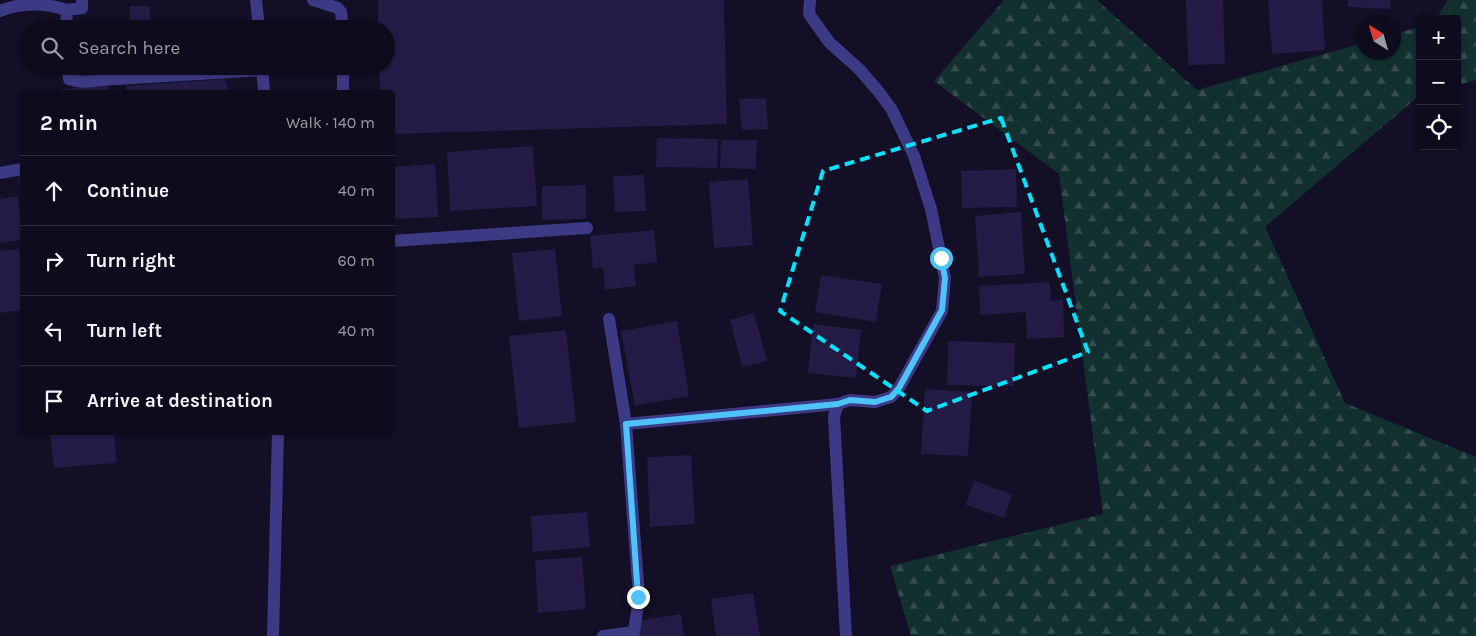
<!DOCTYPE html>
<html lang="en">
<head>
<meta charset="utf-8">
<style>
  :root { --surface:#0e0b1c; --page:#1c1929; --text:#f1f3f6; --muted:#9b9ba3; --line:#2e2b3b }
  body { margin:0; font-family:Karla,sans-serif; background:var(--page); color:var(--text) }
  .controls { position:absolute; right:15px; top:15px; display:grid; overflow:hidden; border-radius:5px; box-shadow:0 1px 4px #0004 }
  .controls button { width:45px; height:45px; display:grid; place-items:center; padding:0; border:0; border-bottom:1px solid var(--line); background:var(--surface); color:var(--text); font:25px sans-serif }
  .compass { position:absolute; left:1356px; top:15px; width:45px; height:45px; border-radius:50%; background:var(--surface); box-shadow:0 1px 4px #0004; rotate:323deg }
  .stop { position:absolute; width:15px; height:15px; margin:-11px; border:4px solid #4fc3f7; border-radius:50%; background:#fff }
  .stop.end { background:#4fc3f7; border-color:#fff; box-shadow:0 1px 5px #0008 }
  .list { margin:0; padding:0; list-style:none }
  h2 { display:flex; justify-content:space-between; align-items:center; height:65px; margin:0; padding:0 20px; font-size:21px }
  h2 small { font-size:16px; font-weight:400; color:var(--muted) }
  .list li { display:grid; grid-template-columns:32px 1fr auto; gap:15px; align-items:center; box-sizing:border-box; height:70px; padding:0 20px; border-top:1px solid var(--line) }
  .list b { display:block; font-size:19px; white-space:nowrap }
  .list em { font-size:16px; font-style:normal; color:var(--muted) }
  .icon { flex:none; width:28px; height:28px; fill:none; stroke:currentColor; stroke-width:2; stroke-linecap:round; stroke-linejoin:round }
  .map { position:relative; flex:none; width:1476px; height:636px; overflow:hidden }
  .search { position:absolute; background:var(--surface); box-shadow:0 1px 4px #0004; left:20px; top:20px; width:375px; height:55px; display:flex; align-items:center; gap:12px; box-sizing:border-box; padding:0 18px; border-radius:28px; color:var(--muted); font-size:19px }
  .panel { position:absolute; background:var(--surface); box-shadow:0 1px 4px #0004; left:20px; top:90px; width:375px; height:345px; border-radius:5px }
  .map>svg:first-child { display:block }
</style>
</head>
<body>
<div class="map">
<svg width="1476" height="636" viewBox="0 0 1476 636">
  <defs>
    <pattern id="forest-firs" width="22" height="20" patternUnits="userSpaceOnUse" patternTransform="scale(1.25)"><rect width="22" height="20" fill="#12302f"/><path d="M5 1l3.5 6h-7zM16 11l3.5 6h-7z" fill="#344d4e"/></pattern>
  </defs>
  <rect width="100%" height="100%" fill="#130f26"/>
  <g fill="url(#forest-firs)">
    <path d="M 1004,0 L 1097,0 L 1197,90 L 1363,43 L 1364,52 L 1394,52 L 1394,34 L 1420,27 L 1420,95 L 1265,227 L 1345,403 L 1476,457 L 1476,636 L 911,636 L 890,566 L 1103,514 L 1059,174 L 934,81 Z"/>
    <path d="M 1448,0 L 1476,0 L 1476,80 L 1457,85 L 1457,19 L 1436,19 Z"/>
  </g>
  <g fill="#241b47">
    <path d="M 378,0 L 724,0 L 727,124 L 392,134 L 392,92 L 380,92 L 379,66 L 386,66 L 386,29 L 378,29 Z"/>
    <path d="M 1186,0 L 1223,0 L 1225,64 L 1188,65 Z"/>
    <path d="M 1268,0 L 1322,0 L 1325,50 L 1272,54 Z"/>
    <path d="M 1348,0 L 1391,0 L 1390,9 L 1348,7 Z"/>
    <path d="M 130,6 L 149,6 L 152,29 L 129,29 Z"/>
    <path d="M 91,66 L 139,66 L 139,67 L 92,74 Z"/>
    <path d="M 225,79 L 229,92 L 126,92 L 126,86 Z"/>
    <path d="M 108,83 L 109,92 L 53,92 L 53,91 Z"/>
    <path d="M 766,98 L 768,129 L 742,130 L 739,99 Z"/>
    <path d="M 657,138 L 718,139 L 717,168 L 656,167 Z"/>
    <path d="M 721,140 L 757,140 L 756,169 L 720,168 Z"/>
    <path d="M 533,146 L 537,206 L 450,211 L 447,152 Z"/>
    <path d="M 435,164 L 438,217 L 392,219 L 392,167 Z"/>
    <path d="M 1016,169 L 1017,207 L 962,208 L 961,171 Z"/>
    <path d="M 644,175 L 646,211 L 615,212 L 613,176 Z"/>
    <path d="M 22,176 L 22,199 L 21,199 L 18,177 Z"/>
    <path d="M 748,179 L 753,245 L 714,248 L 709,182 Z"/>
    <path d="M 586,185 L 586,219 L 542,220 L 542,186 Z"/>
    <path d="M 18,196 L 22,228 L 22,240 L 0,243 L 0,199 Z"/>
    <path d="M 1021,212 L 1025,274 L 979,277 L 975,216 Z"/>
    <path d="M 654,230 L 657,262 L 634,265 L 636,286 L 605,290 L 603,267 L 593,268 L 590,236 Z"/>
    <path d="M 19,249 L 22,274 L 22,310 L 0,313 L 0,251 Z"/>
    <path d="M 555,249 L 562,316 L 519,321 L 512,253 Z"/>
    <path d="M 821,275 L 882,284 L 876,322 L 815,312 Z"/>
    <path d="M 1050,282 L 1051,301 L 1063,300 L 1064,337 L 1027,339 L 1026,312 L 980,315 L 979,286 Z"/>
    <path d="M 754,313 L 767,361 L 742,367 L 730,320 Z"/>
    <path d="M 677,321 L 689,396 L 635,406 L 621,331 Z"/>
    <path d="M 813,324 L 861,330 L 856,378 L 808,373 Z"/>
    <path d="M 566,330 L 576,422 L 519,428 L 509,336 Z"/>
    <path d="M 948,341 L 1015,343 L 1014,386 L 947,385 Z"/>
    <path d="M 925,389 L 972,392 L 968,456 L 921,454 Z"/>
    <path d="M 50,432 L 114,432 L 116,463 L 54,468 Z"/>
    <path d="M 691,455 L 695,524 L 650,527 L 647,457 Z"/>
    <path d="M 974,481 L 1012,494 L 1004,518 L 966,505 Z"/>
    <path d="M 587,512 L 590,547 L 533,552 L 531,516 Z"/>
    <path d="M 582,557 L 586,609 L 538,613 L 535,560 Z"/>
    <path d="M 753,593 L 760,636 L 716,636 L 711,599 Z"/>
    <path d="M 681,614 L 684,636 L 639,636 L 637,621 Z"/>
  </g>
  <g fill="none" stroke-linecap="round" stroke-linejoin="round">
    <g stroke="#3d3a85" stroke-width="12">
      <path d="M 313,0 L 338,8 L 341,12 L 343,29"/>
      <path d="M 343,66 L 343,92"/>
    </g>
    <g stroke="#3d3a85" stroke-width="12">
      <path d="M 256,0 L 259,29"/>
      <path d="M 810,0 L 809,14 L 829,42 L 860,70 L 879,92 L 892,110 L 914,156 L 931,209 L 945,278 L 942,311 L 899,388 L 891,397 L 875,402 L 850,400 L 838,404 L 834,416 L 846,636"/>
      <path d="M 0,11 C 21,2 46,3 67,10"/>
      <path d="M 66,29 L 67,10 L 82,8 L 82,0"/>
      <path d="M 67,66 L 69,79 C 80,83 88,82 100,80 L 262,70"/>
      <path d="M 262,66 L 264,92"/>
      <path d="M 0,173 L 22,169"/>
      <path d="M 392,241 L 587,228"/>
      <path d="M 626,424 L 838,404"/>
      <path d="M 273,636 L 278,432"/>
      <path d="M 603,636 L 634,632 L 639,597 L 626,424 L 609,319"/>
    </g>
  </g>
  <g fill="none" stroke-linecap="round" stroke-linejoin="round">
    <path stroke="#4fc3f7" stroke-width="6" d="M 638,597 L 626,424 L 838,404 L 850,400 L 875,402 L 891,397 L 899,388 L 942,310 L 945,278 L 941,258"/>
  </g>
  <path fill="none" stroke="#00e5ff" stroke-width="4" stroke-dasharray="10 6" stroke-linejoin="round" d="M 1001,118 L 1088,352 L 927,411 L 780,311 L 823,171 Z"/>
</svg>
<div class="controls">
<button>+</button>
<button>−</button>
<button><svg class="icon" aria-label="locate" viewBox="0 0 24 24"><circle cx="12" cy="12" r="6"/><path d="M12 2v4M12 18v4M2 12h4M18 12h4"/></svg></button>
</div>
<svg class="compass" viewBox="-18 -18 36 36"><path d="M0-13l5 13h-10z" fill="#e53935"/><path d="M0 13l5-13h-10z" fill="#9b9ba3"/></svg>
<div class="stop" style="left:941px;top:258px"></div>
<div class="stop end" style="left:638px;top:597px"></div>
<div class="search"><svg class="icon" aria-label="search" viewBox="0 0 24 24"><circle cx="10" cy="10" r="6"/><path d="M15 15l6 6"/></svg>Search here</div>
<section class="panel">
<h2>2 min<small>Walk · 140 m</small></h2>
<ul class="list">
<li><svg class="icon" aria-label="ahead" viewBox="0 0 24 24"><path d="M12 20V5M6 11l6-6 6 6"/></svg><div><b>Continue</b></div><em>40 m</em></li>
<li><svg class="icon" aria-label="right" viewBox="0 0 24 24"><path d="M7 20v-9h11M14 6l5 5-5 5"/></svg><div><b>Turn right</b></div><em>60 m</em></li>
<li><svg class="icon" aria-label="left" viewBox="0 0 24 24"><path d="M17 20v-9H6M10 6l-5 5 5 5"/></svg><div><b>Turn left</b></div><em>40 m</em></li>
<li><svg class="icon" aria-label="arrive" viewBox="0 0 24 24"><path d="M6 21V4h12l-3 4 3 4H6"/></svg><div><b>Arrive at destination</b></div></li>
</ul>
</section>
</div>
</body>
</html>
